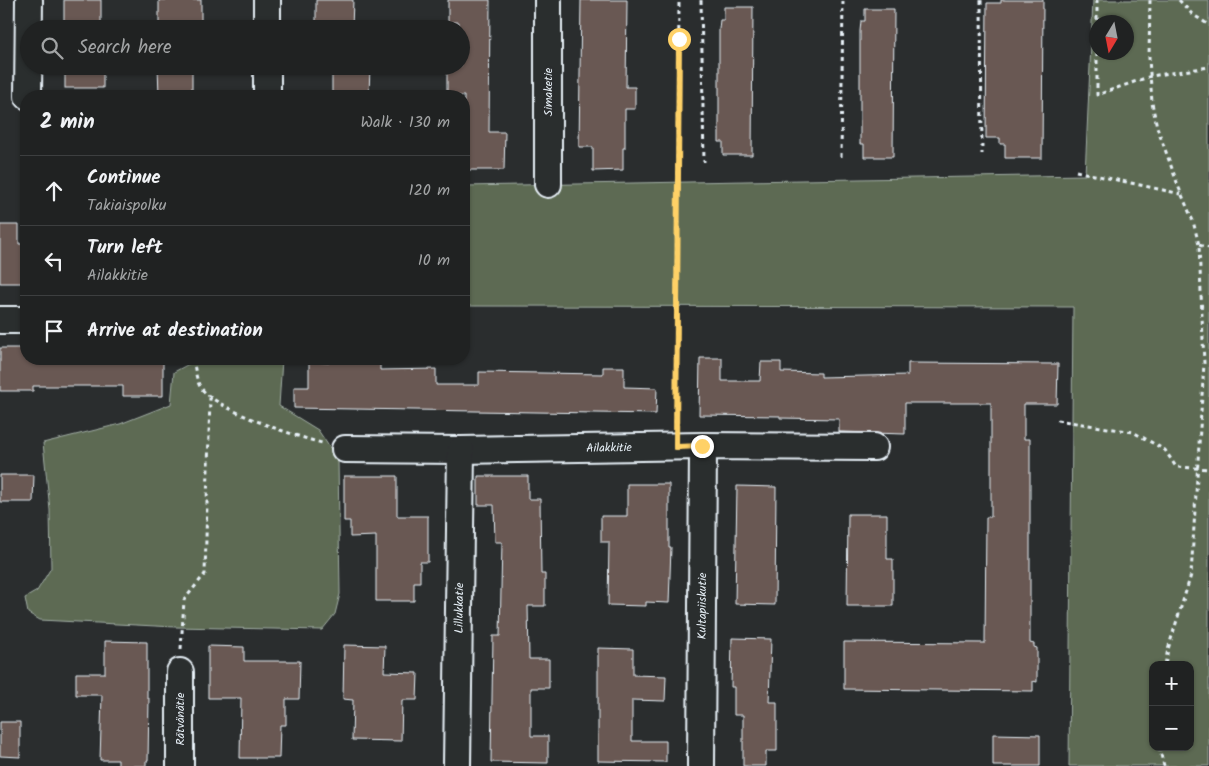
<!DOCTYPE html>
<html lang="en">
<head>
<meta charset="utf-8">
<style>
  :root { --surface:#202222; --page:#2d2f2f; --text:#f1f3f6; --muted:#a2a4a5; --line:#3d3f40 }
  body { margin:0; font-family:Kalam,sans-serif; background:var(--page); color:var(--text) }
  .controls { position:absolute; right:15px; bottom:15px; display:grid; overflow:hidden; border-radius:10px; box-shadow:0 1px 4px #0004 }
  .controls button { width:45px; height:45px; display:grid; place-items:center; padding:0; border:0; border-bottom:1px solid var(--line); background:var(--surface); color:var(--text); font:25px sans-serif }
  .compass { position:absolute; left:1089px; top:15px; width:45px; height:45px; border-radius:50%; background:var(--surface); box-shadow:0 1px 4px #0004; rotate:190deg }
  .stop { position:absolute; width:15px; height:15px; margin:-11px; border:4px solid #ffd166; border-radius:50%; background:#fff }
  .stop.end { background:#ffd166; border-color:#fff; box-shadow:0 1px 5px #0008 }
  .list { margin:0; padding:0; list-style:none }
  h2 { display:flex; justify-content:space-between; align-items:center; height:65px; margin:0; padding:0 20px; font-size:21px }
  h2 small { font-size:16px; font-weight:400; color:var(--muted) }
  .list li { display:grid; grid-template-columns:32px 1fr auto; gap:15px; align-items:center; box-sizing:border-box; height:70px; padding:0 20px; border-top:1px solid var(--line) }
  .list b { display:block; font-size:19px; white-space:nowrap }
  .list p { margin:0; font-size:16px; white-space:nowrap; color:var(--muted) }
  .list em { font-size:16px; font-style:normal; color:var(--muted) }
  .icon { flex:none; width:28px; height:28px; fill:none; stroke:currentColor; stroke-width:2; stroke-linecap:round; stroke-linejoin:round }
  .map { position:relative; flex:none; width:1209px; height:766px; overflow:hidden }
  .search { position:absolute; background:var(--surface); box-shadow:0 1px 4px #0004; left:20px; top:20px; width:450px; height:55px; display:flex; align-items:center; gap:12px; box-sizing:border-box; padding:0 18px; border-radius:28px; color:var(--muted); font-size:19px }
  .panel { position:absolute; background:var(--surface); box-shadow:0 1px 4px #0004; left:20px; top:90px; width:450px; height:275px; border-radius:20px }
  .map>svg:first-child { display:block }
</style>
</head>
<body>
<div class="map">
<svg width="1209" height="766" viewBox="0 0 1209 766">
  <rect width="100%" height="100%" fill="#2a2d2e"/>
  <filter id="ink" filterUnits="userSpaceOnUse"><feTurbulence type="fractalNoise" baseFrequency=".02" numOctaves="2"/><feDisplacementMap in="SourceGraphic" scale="10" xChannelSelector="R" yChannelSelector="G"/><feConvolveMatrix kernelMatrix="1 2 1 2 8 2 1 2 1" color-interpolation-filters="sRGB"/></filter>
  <g filter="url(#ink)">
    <g fill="#5d6b53" stroke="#a2aea6" fill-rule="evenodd">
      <path d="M 1093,0 L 1209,0 L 1209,766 L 1069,766 L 1073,307 L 464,306 L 464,186 L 1085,175 ZM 1096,22 L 1126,22 L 1126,52 L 1096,52 ZM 1153,665 L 1190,665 L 1190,747 L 1153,747 Z"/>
      <path d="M 198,359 L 282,359 L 279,406 L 318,430 L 338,460 L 340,594 L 335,614 L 322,630 L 175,627 L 40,620 L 28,613 L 25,598 L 37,591 L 51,568 L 50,510 L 43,443 L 120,424 L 171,404 L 174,372 Z"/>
    </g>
    <g fill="#695852" stroke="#e8f1f8">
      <rect x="64" y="0" width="37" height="29"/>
      <rect x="159" y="0" width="42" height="29"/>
      <path d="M 316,0 L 353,0 L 352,28 L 316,27 Z"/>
      <path d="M 448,0 L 490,0 L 489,132 L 505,132 L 504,170 L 464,170 L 464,96 L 447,96 L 447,66 L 461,66 L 461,29 L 459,29 L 459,22 L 448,22 Z"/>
      <path d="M 581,0 L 627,0 L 626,87 L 635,87 L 635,109 L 625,109 L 625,148 L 623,148 L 623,170 L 593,171 L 593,147 L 579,147 Z"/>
      <path d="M 1001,0 L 1043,0 L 1042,158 L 1005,158 L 1005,144 L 1000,144 L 1000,138 L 986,138 L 987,3 L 1001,3 Z"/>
      <path d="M 724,7 L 753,7 L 752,155 L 723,155 L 723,142 L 719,142 L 719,29 L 720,20 L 724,20 Z"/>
      <path d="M 865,9 L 894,9 L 893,157 L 864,157 L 864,144 L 860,144 L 860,31 L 861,21 L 865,21 Z"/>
      <rect x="65" y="66" width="38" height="22"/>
      <path d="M 158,66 L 192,66 L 192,96 L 159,96 Z"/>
      <path d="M 332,66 L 370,66 L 369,95 L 332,94 Z"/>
      <path d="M 0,225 L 19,225 L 19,244 L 26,244 L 26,283 L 0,283 Z"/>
      <path d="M 0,348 L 26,348 L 26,359 L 163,359 L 163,396 L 123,396 L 123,386 L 33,386 L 33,391 L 0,391 Z"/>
      <path d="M 700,358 L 722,358 L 722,381 L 760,381 L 761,362 L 781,362 L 781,372 L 821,373 L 821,377 L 908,375 L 908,363 L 1058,364 L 1057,404 L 1024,404 L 1024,439 L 1030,439 L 1030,643 L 1034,644 L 1034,647 L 1037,648 L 1037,682 L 1033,681 L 1033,691 L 844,689 L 844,642 L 985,643 L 986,517 L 991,517 L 991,403 L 905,403 L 905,434 L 839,432 L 839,419 L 780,418 L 780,416 L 699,415 Z"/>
      <path d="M 329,359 L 380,359 L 380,370 L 436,369 L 436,385 L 479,385 L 479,372 L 603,374 L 603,367 L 624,367 L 624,387 L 657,388 L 656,414 L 294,408 L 294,387 L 309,387 L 309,362 L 329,363 Z"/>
      <path d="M 0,475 L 34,475 L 33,502 L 0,502 Z"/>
      <path d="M 344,476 L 397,476 L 397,516 L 428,516 L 428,562 L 420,562 L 420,582 L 414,582 L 414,601 L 376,601 L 376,536 L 350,537 L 350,521 L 344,521 Z"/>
      <path d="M 478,476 L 528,476 L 528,499 L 540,499 L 541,574 L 545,574 L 545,606 L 528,606 L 529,659 L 549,659 L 549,688 L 531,688 L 531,736 L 548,736 L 548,763 L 491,762 L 493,636 L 500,636 L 502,542 L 495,542 L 494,505 L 478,505 Z"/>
      <path d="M 627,484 L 669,484 L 669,547 L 671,547 L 669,603 L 646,602 L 646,606 L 608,605 L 609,542 L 601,542 L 601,516 L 627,516 Z"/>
      <path d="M 737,486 L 776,487 L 775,605 L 735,604 Z"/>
      <path d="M 848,514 L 887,514 L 887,559 L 893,559 L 893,606 L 847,606 Z"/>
      <path d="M 732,638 L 771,639 L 769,702 L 777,702 L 777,751 L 766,751 L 766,766 L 743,766 L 743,715 L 734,715 L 734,687 L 731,687 Z"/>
      <path d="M 105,641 L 147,642 L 147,698 L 149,698 L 148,761 L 146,761 L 146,766 L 118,766 L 118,760 L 100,760 L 102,695 L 76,695 L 76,673 L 105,673 Z"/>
      <path d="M 344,645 L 385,646 L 384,672 L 418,673 L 417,700 L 402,700 L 401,741 L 352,740 L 353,700 L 343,699 Z"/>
      <path d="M 208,646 L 244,647 L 244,661 L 300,661 L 299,699 L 286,699 L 286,725 L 280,725 L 279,758 L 240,758 L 241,698 L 208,698 Z"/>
      <path d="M 598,648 L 633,649 L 633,675 L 666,676 L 665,701 L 632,700 L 632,741 L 666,741 L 666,762 L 598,761 Z"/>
      <path d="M 0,722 L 20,722 L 20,757 L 0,756 Z"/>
      <path d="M 993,734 L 1040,735 L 1040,766 L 993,766 Z"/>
    </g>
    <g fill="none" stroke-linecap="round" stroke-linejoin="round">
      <g stroke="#e8f1f8" stroke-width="30">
        <g id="minor">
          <path d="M 267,0 L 267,29"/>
          <path d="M 548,0 L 548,184"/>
          <path d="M 267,66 L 267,96"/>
          <path d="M 28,96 L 29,0"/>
          <path d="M 0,320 L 26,320"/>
          <path id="s1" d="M 345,449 L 461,450 L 703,446 L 874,447"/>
          <path d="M 180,766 L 180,672"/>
          <path id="s2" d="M 457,766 L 461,450"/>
          <path id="s3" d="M 701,766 L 703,446"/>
        </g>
      </g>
      <g stroke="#e8f1f8" stroke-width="3" stroke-dasharray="4 4" stroke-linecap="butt">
        <path d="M 701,0 L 704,162"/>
        <path d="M 981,0 L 982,154"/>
        <path d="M 1097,0 L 1097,22"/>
        <path d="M 1150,0 L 1149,58 L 1152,103 L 1157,127 L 1179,188 L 1193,221 L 1199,245 L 1204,363 L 1191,575 L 1168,649 L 1165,665"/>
        <path d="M 1179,0 L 1192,14 L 1209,25"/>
        <path d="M 1097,52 L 1097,95 L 1151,76 L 1209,67"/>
        <path d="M 841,157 L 843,0"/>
        <path d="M 1076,171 L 1181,194"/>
        <path d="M 1199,245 L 1209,248"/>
        <path d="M 193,359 C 195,367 196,381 201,388 C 217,410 294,436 322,443"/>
        <path d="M 1057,420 L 1133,432 L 1165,450 L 1176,467 L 1209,469"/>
        <path d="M 676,423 L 679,0"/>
        <path d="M 181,649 L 184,600 L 205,574 L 210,398"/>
        <path d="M 1159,747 L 1164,766"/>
      </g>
      <use href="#minor" stroke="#2a2d2e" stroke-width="26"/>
    </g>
  </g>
  <g fill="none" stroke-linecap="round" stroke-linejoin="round" filter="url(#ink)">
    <path stroke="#ffd166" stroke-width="6" d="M 679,39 L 676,447 L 702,446"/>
  </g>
  <g text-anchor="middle" stroke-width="5" stroke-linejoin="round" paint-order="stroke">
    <g font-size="12" fill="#e8f1f8" stroke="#2a2d2e">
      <text transform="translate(548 92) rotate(-90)" y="4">Simaketie</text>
      <text dy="4" stroke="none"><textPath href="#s1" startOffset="264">Ailakkitie</textPath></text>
      <text dy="4" stroke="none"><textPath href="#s3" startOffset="160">Kultapiiskutie</textPath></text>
      <text dy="4" stroke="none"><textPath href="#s2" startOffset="158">Lillukkatie</textPath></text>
      <text transform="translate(180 719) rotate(-90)" y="4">Rätvänätie</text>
    </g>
  </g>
</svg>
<div class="controls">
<button>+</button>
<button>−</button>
</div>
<svg class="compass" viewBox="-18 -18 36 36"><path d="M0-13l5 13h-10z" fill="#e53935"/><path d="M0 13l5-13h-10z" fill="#a2a4a5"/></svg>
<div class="stop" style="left:679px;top:39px"></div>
<div class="stop end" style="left:702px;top:446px"></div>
<div class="search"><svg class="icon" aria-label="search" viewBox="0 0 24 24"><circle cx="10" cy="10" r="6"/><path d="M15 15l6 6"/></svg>Search here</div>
<section class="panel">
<h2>2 min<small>Walk · 130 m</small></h2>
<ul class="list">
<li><svg class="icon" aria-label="ahead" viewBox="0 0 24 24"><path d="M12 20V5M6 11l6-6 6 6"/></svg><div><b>Continue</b><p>Takiaispolku</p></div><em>120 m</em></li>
<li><svg class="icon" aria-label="left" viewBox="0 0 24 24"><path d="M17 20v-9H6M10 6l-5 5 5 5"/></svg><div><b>Turn left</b><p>Ailakkitie</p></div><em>10 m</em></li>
<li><svg class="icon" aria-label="arrive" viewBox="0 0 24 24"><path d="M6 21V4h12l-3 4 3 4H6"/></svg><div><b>Arrive at destination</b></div></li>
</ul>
</section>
</div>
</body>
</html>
